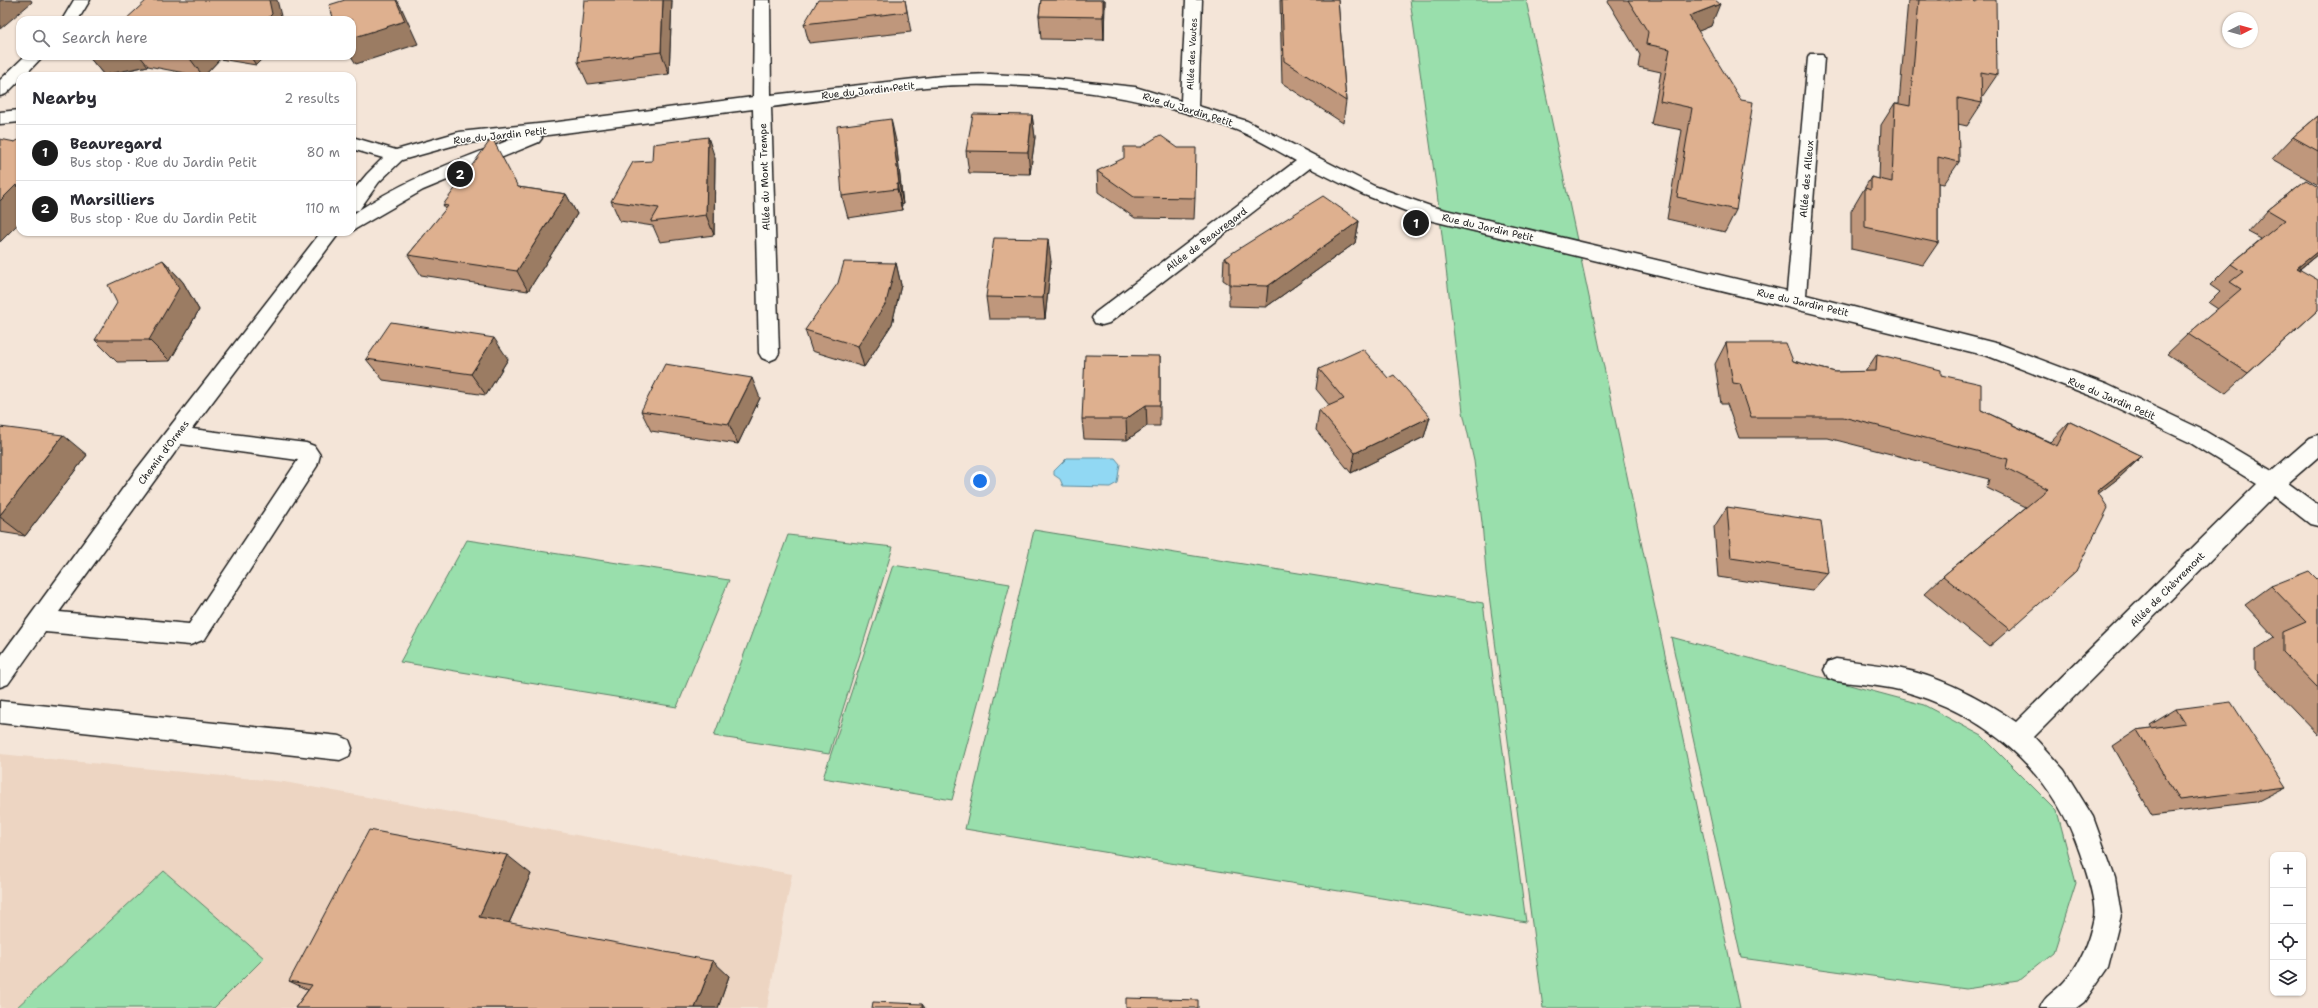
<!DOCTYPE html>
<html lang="en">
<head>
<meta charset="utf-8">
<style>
  :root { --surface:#fff; --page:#f7f7f7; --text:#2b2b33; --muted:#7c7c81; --line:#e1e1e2; --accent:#1c1c1c }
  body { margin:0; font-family:"Shantell Sans",sans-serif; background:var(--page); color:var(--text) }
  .controls { position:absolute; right:12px; bottom:12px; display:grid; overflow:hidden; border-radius:8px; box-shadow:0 1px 3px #0004 }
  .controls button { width:36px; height:36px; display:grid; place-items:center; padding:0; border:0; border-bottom:1px solid var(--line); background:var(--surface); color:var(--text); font:20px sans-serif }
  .compass { position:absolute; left:2222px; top:12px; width:36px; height:36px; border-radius:50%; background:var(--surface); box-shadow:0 1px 3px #0004; rotate:84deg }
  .you { position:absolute; left:980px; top:481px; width:14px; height:14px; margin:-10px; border:3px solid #fff; border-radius:50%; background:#1a73e8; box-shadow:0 0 0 6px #1a73e833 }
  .badge { display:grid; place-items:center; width:26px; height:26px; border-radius:50%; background:var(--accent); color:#fff; font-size:13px; font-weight:700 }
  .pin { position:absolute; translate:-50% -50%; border:2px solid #fff; box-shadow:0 1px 4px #0006 }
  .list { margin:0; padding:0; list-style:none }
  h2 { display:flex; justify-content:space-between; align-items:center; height:52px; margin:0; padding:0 16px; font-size:17px }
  h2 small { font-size:13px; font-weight:400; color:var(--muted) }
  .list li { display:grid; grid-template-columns:26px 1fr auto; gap:12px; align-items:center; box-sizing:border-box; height:56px; padding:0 16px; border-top:1px solid var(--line) }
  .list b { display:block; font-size:15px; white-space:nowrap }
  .list p { margin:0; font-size:13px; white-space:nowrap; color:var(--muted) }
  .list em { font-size:13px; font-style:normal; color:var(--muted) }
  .icon { flex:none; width:22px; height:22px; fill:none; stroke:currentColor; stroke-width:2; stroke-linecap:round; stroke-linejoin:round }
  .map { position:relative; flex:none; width:2318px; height:1008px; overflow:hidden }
  .search { position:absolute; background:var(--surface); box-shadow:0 1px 3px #0004; left:16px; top:16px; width:340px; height:44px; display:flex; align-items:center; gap:10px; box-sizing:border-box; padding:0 14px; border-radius:12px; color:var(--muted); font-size:15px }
  .panel { position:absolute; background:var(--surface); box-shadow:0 1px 3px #0004; left:16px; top:72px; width:340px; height:164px; border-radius:12px }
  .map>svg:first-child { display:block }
</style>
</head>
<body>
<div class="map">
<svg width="2318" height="1008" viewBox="0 0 2318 1008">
  <rect width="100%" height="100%" fill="#f4e5d8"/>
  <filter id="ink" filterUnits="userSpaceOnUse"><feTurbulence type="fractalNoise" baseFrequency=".025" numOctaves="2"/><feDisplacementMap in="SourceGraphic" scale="8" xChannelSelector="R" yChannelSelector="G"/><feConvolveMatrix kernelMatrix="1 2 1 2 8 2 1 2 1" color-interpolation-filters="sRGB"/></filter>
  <g filter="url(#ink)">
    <path fill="#edd5c2" d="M 0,754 L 284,782 L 792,874 L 767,1008 L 0,1008 Z"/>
    <g fill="#99dfac" stroke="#5a7e64">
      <path d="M 1410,0 L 1526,0 L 1740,1008 L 1543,1008 L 1486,572 L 1482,522 L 1474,461 L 1463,412 L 1437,193 Z"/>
      <path d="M 1034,530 L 1483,603 L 1526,922 L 965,829 Z"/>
      <path d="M 788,535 L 893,547 L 829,754 L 714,736 Z"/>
      <path d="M 467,540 L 729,580 L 677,707 L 400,662 Z"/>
      <path d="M 893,565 L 1010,584 L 952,800 L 823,778 Z"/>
      <path d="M 1671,637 L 1924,705 L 1982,736 L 2057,811 L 2076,883 L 2054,952 L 2018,981 L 1966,989 L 1741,958 Z"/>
      <path d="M 164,871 L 264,958 L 214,1008 L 16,1008 Z"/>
    </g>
    <path fill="#91d8f3" stroke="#628d9d" d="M 1067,458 L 1115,458 L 1120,464 L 1117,483 L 1110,487 L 1063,486 L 1060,479 L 1054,475 L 1054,471 Z"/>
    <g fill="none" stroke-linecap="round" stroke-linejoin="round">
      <g stroke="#1c1c1c" stroke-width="3">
        <g id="minor">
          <path d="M 74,0 L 90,0 L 78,20 L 62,20 Z"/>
          <path d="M 754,0 L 770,0 L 771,95 L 941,76 L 990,74 L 1030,76 L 1135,87 L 1181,101 L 1186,0 L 1202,0 L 1198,106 L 1247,121 L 1374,186 L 1433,207 L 1787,291 L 1808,58 L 1810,54 L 1822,54 L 1824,58 L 1806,295 L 1999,344 L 2108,385 L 2203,430 L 2272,471 L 2310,438 L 2318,435 L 2318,457 L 2288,483 L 2318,505 L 2318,526 L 2310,524 L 2274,496 L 2034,737 L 2064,770 L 2093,817 L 2115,878 L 2121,915 L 2108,967 L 2084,1002 L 2076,1008 L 2040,1008 C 2045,995 2055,992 2064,982 C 2081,964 2089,941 2094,917 C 2097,902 2085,868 2080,853 C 2052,769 1983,712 1899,690 C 1879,685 1857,684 1836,681 L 1828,678 L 1824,670 L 1828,662 L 1836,659 C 1856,662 1877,664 1897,668 C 1940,676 1981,698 2016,722 L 2257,484 L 2189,442 L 2094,397 L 1988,356 L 1429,220 L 1362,194 L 1310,168 L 1109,323 L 1102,325 L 1095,323 L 1092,318 L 1095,313 L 1296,161 C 1276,150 1255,137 1234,129 C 1157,100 1073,86 991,85 C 920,83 841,98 771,107 L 779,353 L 776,358 L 769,361 L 762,358 L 759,353 L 753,109 L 540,136 L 542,138 L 539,142 L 423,190 L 352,231 L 352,215 C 402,180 459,160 515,138 L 459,144 L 402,160 L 379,182 L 359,210 L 352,211 L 352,192 L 367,174 L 383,158 L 352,149 L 352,137 L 396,150 L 459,132 L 558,122 L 753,97 Z"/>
          <path d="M 25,56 L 43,56 L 24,76 L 20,76 L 20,80 L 6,94 L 0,96 L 0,80 Z"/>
          <path d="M 20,110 L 20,122 L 0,124 L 0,112 Z"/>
          <path d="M 321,232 L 340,232 L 192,429 L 306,443 L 314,446 L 320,455 L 317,466 L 205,639 L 190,645 L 45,632 L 8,684 L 0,687 L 0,657 L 137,469 ZM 181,444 L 298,460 L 189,624 L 59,612 Z"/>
          <path d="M 0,701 L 340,736 L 349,740 L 352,748 L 349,756 L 340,760 L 0,723 Z"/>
        </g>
      </g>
      <use href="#minor" fill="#fdfcf7" fill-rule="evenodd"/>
    </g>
    <g fill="#bf977b" stroke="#1c1c1c">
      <path d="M 672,0 L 669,74 L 588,84 L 578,62 Z"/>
      <path d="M 905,0 L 911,32 L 809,43 L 804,24 Z"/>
      <path d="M 1041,0 L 1105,0 L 1104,40 L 1041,39 L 1039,16 Z"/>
      <path d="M 1280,0 L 1338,0 L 1346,101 L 1343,123 L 1282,83 Z"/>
      <path d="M 1609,0 L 1715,0 L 1711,26 L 1698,31 L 1736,210 L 1725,232 L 1667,219 L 1682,130 L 1651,124 L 1661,72 L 1638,67 L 1640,55 L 1608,2 Z"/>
      <path d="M 1908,0 L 1974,0 L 1997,75 L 1982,97 L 1982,103 L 1967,126 L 1958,124 L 1959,162 L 1944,184 L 1938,183 L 1938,243 L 1923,265 L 1851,249 L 1851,211 L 1871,177 L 1879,179 L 1881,125 L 1895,103 L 1899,103 Z"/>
      <path d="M 88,56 L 265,56 L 256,65 L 220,59 L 204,76 L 200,76 L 148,66 L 104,75 Z"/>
      <path d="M 1032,115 L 1035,137 L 1030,174 L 969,173 L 966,151 Z"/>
      <path d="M 2318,116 L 2318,185 L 2272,159 L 2293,137 Z"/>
      <path d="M 896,141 L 903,205 L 901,205 L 902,210 L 848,218 L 842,196 Z"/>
      <path d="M 715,158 L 714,235 L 660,242 L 653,226 L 620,221 L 611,201 Z"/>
      <path d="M 1097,171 L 1195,198 L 1194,219 L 1135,218 L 1098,192 Z"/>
      <path d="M 2306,180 L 2318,254 L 2300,269 L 2318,310 L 2226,393 L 2167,354 L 2188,334 L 2218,309 L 2209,303 L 2220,292 L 2210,285 L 2231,264 L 2261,239 L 2248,232 L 2268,210 Z"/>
      <path d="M 518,187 L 566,194 L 577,214 L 528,291 L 421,275 L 408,255 L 446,209 L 443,205 Z"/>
      <path d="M 1359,221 L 1355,243 L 1266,307 L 1229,306 L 1229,284 L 1223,280 L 1224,258 Z"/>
      <path d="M 163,260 L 183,282 L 199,310 L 170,361 L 117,362 L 95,340 Z"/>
      <path d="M 1051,261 L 1045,319 L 989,319 L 986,297 Z"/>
      <path d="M 896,263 L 901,285 L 892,324 L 864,367 L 812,351 L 805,330 Z"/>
      <path d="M 1726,343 L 1793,361 L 1835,372 L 1865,372 L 1877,354 L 1941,375 L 1981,410 L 2050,442 L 2070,421 L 2142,456 L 2120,477 L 2098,493 L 2076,571 L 1989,647 L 1924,594 L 1943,576 L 2026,507 L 1987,488 L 1989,479 L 1828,438 L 1739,438 L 1727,404 L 1721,404 L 1715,364 Z"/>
      <path d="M 1160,356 L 1160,426 L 1147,426 L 1127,440 L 1084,439 L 1082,419 Z"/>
      <path d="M 366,359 L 508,359 L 486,395 L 383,380 Z"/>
      <path d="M 1319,369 L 1388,378 L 1430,417 L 1424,437 L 1351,473 L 1316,430 L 1319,410 L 1330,406 L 1316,389 Z"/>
      <path d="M 760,398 L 738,444 L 651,431 L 641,411 Z"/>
      <path d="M 0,427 L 87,455 L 25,536 L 0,532 Z"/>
      <path d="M 1727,507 L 1828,573 L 1812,591 L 1718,577 L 1714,527 Z"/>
      <path d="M 2318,580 L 2318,735 L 2255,669 L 2255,650 L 2275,637 L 2245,605 L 2271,586 Z"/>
      <path d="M 2176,709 L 2286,787 L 2256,802 L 2152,815 L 2113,746 L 2137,730 L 2152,728 L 2150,725 Z"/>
      <path d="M 531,874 L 509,923 L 729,976 L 718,1008 L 295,1008 L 308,990 L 289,981 Z"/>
    </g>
    <g fill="#9b7b64" stroke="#1c1c1c">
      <path d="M 0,0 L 31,0 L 32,2 L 0,29 Z"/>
      <path d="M 269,0 L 277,0 L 282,20 L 266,20 Z"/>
      <path d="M 396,0 L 397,0 L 402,9 L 418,44 L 356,64 L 351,56 L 352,56 L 352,38 Z"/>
      <path d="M 663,0 L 672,0 L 669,74 L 661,52 Z"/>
      <path d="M 1103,0 L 1105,0 L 1104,40 L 1103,17 Z"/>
      <path d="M 1720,4 L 1711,26 L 1680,39 L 1689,16 Z"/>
      <path d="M 88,56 L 140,56 L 148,66 L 104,75 Z"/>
      <path d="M 188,56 L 218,56 L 220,59 L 204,76 L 203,76 Z"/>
      <path d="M 250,56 L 265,56 L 256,65 Z"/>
      <path d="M 1032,115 L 1035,137 L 1030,174 L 1028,152 Z"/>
      <path d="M 891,119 L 896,141 L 903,205 L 899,184 Z"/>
      <path d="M 708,137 L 715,158 L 714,235 L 706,215 Z"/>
      <path d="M 897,184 L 901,205 L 902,210 L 897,189 Z"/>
      <path d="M 16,185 L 20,189 L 20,222 L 0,242 L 0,201 Z"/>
      <path d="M 566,194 L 577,214 L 528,291 L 517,271 Z"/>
      <path d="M 1359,221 L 1355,243 L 1266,307 L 1268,286 Z"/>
      <path d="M 1048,239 L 1051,261 L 1045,319 L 1043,298 Z"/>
      <path d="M 2318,251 L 2318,254 L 2275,289 L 2297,268 Z"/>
      <path d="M 163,260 L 183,282 L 199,310 L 170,361 L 149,340 Z"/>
      <path d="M 896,263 L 901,285 L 892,324 L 864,367 L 858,346 Z"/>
      <path d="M 494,338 L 508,359 L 486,395 L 471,374 Z"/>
      <path d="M 752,378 L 760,398 L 738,444 L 729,424 Z"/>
      <path d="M 1146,405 L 1147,426 L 1127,440 L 1126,419 Z"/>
      <path d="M 1430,417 L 1424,437 L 1351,473 L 1355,453 Z"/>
      <path d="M 63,435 L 87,455 L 25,536 L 0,517 L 0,515 Z"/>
      <path d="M 2142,456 L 2120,477 L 2076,511 L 2097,491 Z"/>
      <path d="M 507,855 L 531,874 L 504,934 L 479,917 Z"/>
      <path d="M 713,961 L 729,976 L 718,1008 L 695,1008 Z"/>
      <path d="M 922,1004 L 925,1008 L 922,1008 Z"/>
    </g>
    <g fill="#deb08f" stroke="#1c1c1c">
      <path d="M 147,0 L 269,0 L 272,14 L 266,20 L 125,20 Z"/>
      <path d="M 345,0 L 396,0 L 405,21 L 352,38 L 352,20 L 334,20 L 329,5 Z"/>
      <path d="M 584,0 L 663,0 L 661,52 L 578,62 Z"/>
      <path d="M 818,0 L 905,0 L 907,12 L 804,24 Z"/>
      <path d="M 1041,0 L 1103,0 L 1103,17 L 1039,16 Z"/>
      <path d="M 1282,0 L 1338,0 L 1346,101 L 1284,61 Z"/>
      <path d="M 1628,0 L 1715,0 L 1720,4 L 1689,16 L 1741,100 L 1753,102 L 1736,210 L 1677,197 L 1692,108 L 1660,101 L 1670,49 L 1646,44 L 1648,32 Z"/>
      <path d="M 1919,0 L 1974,0 L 1975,2 L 1979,0 L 1996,0 L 1997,75 L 1981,72 L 1982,103 L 1958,98 L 1959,162 L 1938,157 L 1938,243 L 1865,227 L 1865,188 L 1871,190 L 1871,177 L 1892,182 L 1895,103 L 1910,106 Z"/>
      <path d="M 973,114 L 1032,115 L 1028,152 L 966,151 Z"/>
      <path d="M 2318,116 L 2318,151 L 2293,137 Z"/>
      <path d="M 891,119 L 899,184 L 897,184 L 897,189 L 842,196 L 837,126 Z"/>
      <path d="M 1160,135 L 1178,148 L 1196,148 L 1195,198 L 1134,197 L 1097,171 L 1124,158 L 1124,147 L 1141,147 Z"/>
      <path d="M 708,137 L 706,215 L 651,222 L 659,208 L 611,201 L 633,162 L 652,161 L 653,144 Z"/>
      <path d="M 492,138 L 518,187 L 566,194 L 517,271 L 408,255 L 448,206 L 443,205 Z"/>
      <path d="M 0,139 L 15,142 L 18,140 L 20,140 L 20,186 L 16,185 L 0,201 Z"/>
      <path d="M 2306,180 L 2318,187 L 2318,251 L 2297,268 L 2318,280 L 2318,310 L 2248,373 L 2188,334 L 2241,289 L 2230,282 L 2243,272 L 2231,264 L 2285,220 L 2268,210 Z"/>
      <path d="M 1323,196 L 1359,221 L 1268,286 L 1230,285 L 1230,262 L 1224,258 Z"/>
      <path d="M 994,238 L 1048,239 L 1043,298 L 986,297 Z"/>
      <path d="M 163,260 L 179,288 L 149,340 L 95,340 L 117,303 L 108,285 Z"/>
      <path d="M 844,262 L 896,263 L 886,303 L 858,346 L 805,330 L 838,283 Z"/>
      <path d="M 391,322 L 494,338 L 471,374 L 366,359 Z"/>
      <path d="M 1726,343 L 1786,343 L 1793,361 L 1835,372 L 1876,371 L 1877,354 L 1941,370 L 1941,375 L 1981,384 L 1981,410 L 2057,446 L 2070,421 L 2142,456 L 2097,491 L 2108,508 L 2076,571 L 2010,630 L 1943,576 L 2048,489 L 2006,468 L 2008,459 L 1843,417 L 1751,417 L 1740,384 L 1733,383 Z"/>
      <path d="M 1363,349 L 1388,378 L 1394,375 L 1430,417 L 1355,453 L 1319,410 L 1344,399 L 1319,369 Z"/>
      <path d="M 1085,355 L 1160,356 L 1160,405 L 1146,405 L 1126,419 L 1082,419 Z"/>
      <path d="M 665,364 L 752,378 L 729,424 L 641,411 Z"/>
      <path d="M 0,427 L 63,435 L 0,515 Z"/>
      <path d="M 1727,507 L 1821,521 L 1828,573 L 1731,558 Z"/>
      <path d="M 2309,571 L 2318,580 L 2318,688 L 2283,652 L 2283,632 L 2306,622 L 2271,586 Z"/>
      <path d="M 2231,702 L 2286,787 L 2179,800 L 2137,730 L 2185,723 L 2176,709 Z"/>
      <path d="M 369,830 L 507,855 L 479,917 L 713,961 L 695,1008 L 295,1008 L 312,985 L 289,981 Z"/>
      <path d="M 1126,998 L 1198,1000 L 1198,1008 L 1126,1008 Z"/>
      <path d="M 873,1002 L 922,1004 L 922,1008 L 872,1008 Z"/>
    </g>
  </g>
  <g text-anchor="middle" stroke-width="3" stroke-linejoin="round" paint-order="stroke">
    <g font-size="9" fill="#1c1c1c" stroke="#fdfcf7">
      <text transform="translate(1192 54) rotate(-87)" y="3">Allée des Vautes</text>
    </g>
    <g font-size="10" fill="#1c1c1c" stroke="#fdfcf7">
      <text transform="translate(868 90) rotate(-6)" y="4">Rue du Jardin Petit</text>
      <text transform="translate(1188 109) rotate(17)" y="4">Rue du Jardin Petit</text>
      <text transform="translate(500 135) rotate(-6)" y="4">Rue du Jardin Petit</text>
      <text transform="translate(764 177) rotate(-92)" y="4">Allée du Mont Trempe</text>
      <text transform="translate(1806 179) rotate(-85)" y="4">Allée des Alleux</text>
      <text transform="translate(1488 227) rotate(13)" y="4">Rue du Jardin Petit</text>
      <text transform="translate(1206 239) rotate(-37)" y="4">Allée de Beauregard</text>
      <text transform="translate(1803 302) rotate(13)" y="4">Rue du Jardin Petit</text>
      <text transform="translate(2112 398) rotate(23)" y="4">Rue du Jardin Petit</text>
      <text transform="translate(163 452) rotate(-53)" y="4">Chemin d'Ormes</text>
      <text transform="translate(2167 589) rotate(-45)" y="4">Allée de Chèvremont</text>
    </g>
  </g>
</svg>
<div class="controls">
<button>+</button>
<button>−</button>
<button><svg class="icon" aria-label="locate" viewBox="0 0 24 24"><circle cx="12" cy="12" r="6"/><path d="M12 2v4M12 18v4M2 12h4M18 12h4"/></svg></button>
<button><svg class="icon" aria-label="layers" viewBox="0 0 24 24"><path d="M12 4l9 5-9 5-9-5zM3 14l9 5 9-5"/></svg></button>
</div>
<svg class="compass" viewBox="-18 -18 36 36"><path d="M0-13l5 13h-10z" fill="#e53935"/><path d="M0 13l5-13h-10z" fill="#7c7c81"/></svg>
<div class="you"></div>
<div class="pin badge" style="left:1416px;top:223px">1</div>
<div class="pin badge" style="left:460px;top:174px">2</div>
<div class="search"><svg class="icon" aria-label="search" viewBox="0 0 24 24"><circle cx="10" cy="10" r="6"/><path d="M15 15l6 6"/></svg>Search here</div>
<section class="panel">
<h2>Nearby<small>2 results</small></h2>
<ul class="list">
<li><span class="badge">1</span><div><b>Beauregard</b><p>Bus stop · Rue du Jardin Petit</p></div><em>80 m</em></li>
<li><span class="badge">2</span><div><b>Marsilliers</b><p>Bus stop · Rue du Jardin Petit</p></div><em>110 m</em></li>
</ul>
</section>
</div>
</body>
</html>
